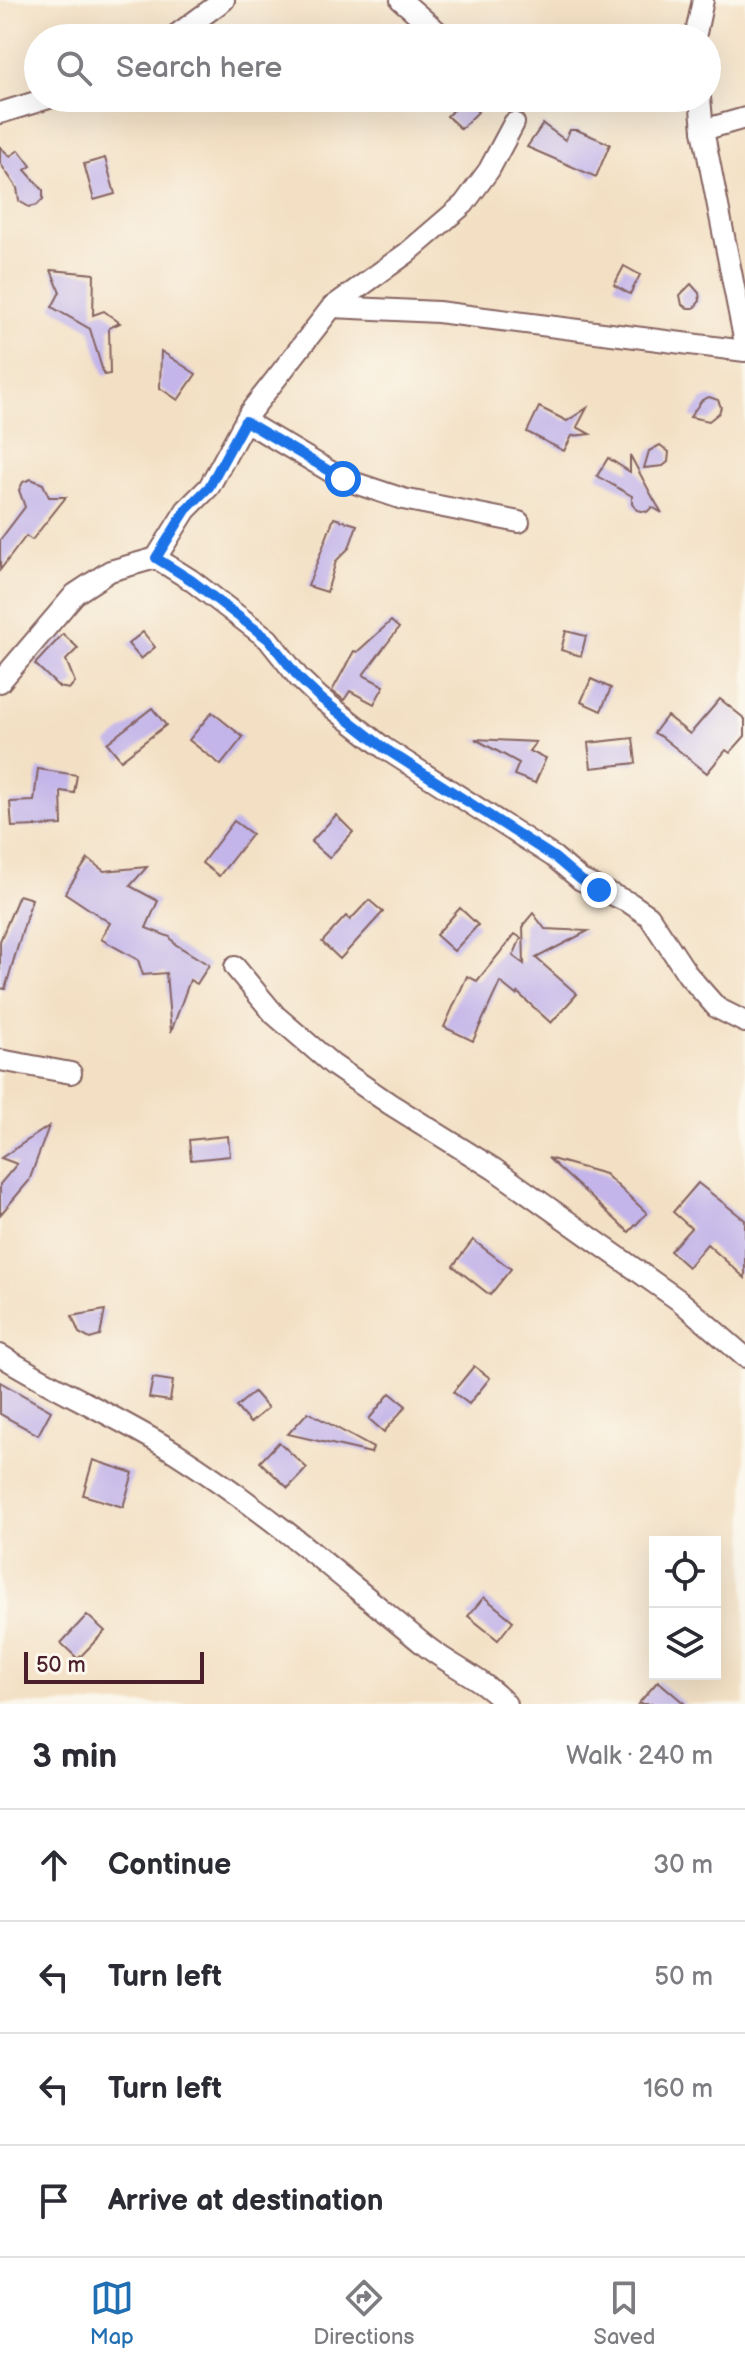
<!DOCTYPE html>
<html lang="en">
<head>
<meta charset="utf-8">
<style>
  :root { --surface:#fff; --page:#f7f7f7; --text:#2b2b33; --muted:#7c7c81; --line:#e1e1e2; --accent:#1f6fb2 }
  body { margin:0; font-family:"Balsamiq Sans",sans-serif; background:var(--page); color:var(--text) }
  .controls { position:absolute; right:24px; bottom:24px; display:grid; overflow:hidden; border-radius:0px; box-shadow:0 8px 32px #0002 }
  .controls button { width:72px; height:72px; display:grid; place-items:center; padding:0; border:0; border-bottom:2px solid var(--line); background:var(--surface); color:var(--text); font:40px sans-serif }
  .scale { position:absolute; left:24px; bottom:20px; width:180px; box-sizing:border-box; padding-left:8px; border:4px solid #4a1f2b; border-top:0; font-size:22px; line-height:28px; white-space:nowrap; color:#4a1f2b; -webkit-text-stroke:6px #fbf7ec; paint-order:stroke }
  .stop { position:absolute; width:24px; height:24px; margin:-18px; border:6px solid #1a73e8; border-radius:50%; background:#fff }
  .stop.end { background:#1a73e8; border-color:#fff; box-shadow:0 2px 8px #0008 }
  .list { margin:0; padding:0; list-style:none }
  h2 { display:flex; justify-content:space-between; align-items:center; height:104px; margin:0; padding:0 32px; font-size:34px }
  h2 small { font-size:26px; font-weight:400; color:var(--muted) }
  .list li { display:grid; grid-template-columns:52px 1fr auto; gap:24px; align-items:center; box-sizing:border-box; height:112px; padding:0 32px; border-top:2px solid var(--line) }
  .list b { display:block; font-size:30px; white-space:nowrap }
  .list em { font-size:26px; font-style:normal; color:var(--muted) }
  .icon { flex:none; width:44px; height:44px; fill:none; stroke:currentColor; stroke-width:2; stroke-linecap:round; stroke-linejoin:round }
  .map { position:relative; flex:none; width:745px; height:1704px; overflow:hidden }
  .search { position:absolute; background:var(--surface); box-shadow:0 8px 32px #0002; left:24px; right:24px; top:24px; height:88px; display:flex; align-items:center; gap:20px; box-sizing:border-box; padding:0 28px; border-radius:44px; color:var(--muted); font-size:30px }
  .sheet { height:552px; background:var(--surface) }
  nav { display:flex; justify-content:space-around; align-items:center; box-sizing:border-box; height:112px; border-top:2px solid var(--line); background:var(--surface); font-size:22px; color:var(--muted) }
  nav a { display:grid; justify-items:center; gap:4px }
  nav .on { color:var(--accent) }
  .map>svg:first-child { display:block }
</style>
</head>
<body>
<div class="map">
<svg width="745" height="1704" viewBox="0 0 745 1704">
  <rect width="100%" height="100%" fill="#fbf7ec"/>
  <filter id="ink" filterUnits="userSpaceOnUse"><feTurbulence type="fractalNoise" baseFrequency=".0125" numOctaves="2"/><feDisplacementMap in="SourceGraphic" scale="16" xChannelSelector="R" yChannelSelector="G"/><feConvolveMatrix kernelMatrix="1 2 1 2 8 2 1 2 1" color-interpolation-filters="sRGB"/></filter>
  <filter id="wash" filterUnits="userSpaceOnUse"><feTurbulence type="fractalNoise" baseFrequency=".006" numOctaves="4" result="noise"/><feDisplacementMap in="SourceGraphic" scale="32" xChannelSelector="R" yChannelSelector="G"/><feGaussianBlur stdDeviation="1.8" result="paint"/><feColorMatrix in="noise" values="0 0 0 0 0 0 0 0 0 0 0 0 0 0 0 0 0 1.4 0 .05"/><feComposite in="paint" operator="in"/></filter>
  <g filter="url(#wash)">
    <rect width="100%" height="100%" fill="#f3e0c4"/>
    <g id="blocks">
      <g fill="#c3b5e9">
        <path d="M 465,99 L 478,112 L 461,129 L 447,116 Z"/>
        <path d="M 543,124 L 565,140 L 570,130 L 577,130 L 610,144 L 596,177 L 527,147 Z"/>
        <path d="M 0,147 L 10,156 L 19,150 L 31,166 L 25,170 L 43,190 L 43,199 L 37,205 L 29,207 L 19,201 L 17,188 L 0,163 Z"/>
        <path d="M 105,158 L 115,194 L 94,200 L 84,164 Z"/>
        <path d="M 624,266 L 640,275 L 630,294 L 614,285 Z"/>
        <path d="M 51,270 L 94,274 L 93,315 L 104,311 L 120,323 L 109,328 L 110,374 L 104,375 L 90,329 L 52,307 L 60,292 Z"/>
        <path d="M 691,284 L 699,293 L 700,301 L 694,308 L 688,308 L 682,305 L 680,295 Z"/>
        <path d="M 161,351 L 196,374 L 178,400 L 160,388 Z"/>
        <path d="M 709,397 L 718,400 L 721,407 L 719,413 L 709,421 L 690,417 L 702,400 Z"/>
        <path d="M 539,407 L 567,421 L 587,408 L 577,427 L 590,434 L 572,436 L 564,451 L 527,432 Z"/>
        <path d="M 660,445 L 669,452 L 668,462 L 663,466 L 644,468 L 649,451 Z"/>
        <path d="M 630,455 L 653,498 L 662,513 L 652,507 L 647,512 L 637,510 L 632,504 L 632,496 L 597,476 L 608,458 L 630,472 Z"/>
        <path d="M 31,479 L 43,484 L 49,497 L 66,497 L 32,540 L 26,536 L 0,570 L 0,540 L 25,507 L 19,490 L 23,482 Z"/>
        <path d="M 334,518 L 357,525 L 349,548 L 336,561 L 327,592 L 308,586 Z"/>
        <path d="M 391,621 L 399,628 L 363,675 L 384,686 L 374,704 L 350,691 L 344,700 L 332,691 L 354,651 L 357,652 Z"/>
        <path d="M 566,631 L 586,636 L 581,656 L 561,650 Z"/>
        <path d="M 143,632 L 155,647 L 141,659 L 128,644 Z"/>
        <path d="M 63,634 L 78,648 L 66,660 L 75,682 L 69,689 L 59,687 L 35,664 Z"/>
        <path d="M 591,679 L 611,688 L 601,711 L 581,702 Z"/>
        <path d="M 720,699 L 745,719 L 745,736 L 730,753 L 726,750 L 707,773 L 662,737 L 654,733 L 667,716 L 690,734 Z"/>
        <path d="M 152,708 L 166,725 L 121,760 L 107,743 Z"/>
        <path d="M 212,712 L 243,737 L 221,765 L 189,740 Z"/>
        <path d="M 633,738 L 636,763 L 591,768 L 588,743 Z"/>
        <path d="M 475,739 L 536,742 L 529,751 L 546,758 L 535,783 L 514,775 L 519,763 Z"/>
        <path d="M 38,769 L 77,775 L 74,793 L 61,791 L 62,825 L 12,827 L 10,802 L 34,801 Z"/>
        <path d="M 336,815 L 353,832 L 329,858 L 311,842 Z"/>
        <path d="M 234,821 L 252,834 L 219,876 L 202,863 Z"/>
        <path d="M 88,859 L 104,871 L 147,867 L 130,886 L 158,901 L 146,928 L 170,937 L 175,944 L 209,965 L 197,984 L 190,980 L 171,1032 L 166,973 L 143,975 L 138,960 L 101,939 L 110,923 L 65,893 Z"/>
        <path d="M 19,895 L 32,899 L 5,989 L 0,988 L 0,941 Z"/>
        <path d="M 369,900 L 383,912 L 340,959 L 322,942 L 346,916 L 350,920 Z"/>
        <path d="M 460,908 L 478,925 L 454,951 L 436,935 Z"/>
        <path d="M 533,913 L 545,929 L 588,931 L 536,958 L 577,994 L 551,1023 L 518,993 L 516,995 L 500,982 L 473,1041 L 444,1027 L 467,976 L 477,981 L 515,934 L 521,938 L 513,956 L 524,964 L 523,925 Z"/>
        <path d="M 49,1126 L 29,1181 L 0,1215 L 0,1184 L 17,1164 L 1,1158 Z"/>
        <path d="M 228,1136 L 230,1156 L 191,1160 L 189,1140 Z"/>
        <path d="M 548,1158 L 605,1174 L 647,1213 L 629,1232 Z"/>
        <path d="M 698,1183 L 745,1220 L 745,1278 L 707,1244 L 688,1267 L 670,1251 L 691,1228 L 673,1212 Z"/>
        <path d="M 473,1240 L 511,1269 L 490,1295 L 453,1266 Z"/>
        <path d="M 105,1310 L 100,1336 L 90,1339 L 79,1333 L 72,1316 Z"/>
        <path d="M 474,1366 L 490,1378 L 469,1404 L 453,1392 Z"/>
        <path d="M 153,1378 L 173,1381 L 170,1401 L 149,1398 Z"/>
        <path d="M 0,1382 L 51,1411 L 38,1435 L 0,1414 Z"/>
        <path d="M 254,1392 L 268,1408 L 250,1423 L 236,1407 Z"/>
        <path d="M 390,1393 L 406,1406 L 384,1432 L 369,1419 Z"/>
        <path d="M 308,1412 L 373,1448 L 371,1453 L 288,1434 Z"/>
        <path d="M 279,1442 L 307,1468 L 288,1488 L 260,1462 Z"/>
        <path d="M 93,1460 L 133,1473 L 123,1507 L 83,1495 Z"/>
        <path d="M 484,1597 L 513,1621 L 498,1640 L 468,1616 Z"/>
        <path d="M 87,1615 L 105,1631 L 78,1659 L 61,1643 Z"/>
        <path d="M 658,1681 L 685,1704 L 638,1704 Z"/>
      </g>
    </g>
  </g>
  <g filter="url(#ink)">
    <use href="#blocks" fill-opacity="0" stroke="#856361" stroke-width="2"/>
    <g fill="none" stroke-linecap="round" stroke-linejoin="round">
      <g stroke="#856361" stroke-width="24">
        <g id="minor">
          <path d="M 401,0 L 445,38"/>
          <path d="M 172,38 L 224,0"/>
          <path d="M 695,38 L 703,0"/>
          <path d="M 700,98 L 703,130 L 745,343"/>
          <path d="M 0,113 L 49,98"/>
          <path d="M 703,130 L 745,118"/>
          <path d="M 332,307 L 407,253 L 464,204 L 489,170 L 514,123"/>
          <path d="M 245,421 L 343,479 L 403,499 L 519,522"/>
          <path d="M 156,558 L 186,510 L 209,487 L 250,412 L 332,307 L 438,312 L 745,351"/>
          <path d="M 0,682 L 75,594 L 110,571 L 156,558 L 191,580 L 268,639 L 299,678 L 319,697 L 384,748 L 554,857 L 581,880 L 630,903 L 649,916 L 688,975 L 717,1008 L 745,1022"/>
          <path d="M 235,967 L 275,1015 L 333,1065 L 390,1104 L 494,1169 L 680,1301 L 745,1357"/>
          <path d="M 0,1060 L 71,1073"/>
          <path d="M 0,1355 C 57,1391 119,1417 176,1453 C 264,1509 342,1577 422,1643 C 448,1665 483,1678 506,1704"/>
        </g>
      </g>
      <use href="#minor" stroke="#fff" stroke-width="20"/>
    </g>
  </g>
  <g fill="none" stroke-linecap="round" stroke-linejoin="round" filter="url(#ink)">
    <path stroke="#1a73e8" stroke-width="10" d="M 343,479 L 245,421 L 209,487 L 186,510 L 156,558 L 191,580 L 268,639 L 299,678 L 319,697 L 384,748 L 554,857 L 581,880 L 599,890"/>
  </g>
</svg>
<div class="controls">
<button><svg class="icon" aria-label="locate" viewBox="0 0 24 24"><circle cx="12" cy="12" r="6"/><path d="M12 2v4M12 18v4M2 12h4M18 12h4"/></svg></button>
<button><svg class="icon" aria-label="layers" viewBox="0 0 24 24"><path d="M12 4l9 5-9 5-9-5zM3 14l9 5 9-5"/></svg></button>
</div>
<div class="scale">50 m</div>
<div class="stop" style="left:343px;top:479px"></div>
<div class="stop end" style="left:599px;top:890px"></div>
<div class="search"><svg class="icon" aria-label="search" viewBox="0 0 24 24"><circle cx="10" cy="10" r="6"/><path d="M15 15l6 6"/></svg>Search here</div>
</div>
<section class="sheet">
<h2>3 min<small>Walk · 240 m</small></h2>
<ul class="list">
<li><svg class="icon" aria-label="ahead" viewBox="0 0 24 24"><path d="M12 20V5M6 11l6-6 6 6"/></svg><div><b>Continue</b></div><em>30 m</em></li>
<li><svg class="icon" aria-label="left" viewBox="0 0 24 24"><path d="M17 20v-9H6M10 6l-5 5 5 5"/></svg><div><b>Turn left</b></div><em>50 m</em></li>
<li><svg class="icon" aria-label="left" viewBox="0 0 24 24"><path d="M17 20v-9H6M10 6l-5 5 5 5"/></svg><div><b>Turn left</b></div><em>160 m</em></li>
<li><svg class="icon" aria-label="arrive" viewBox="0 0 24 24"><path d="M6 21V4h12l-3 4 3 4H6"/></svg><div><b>Arrive at destination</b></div></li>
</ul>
</section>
<nav>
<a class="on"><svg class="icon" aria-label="map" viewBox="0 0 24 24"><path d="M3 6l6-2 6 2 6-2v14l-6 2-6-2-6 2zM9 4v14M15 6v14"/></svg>Map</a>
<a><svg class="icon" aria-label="directions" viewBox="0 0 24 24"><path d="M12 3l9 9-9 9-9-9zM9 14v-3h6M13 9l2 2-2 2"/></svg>Directions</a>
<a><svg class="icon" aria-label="saved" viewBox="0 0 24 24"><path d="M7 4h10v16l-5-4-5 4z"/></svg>Saved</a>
</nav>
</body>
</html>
